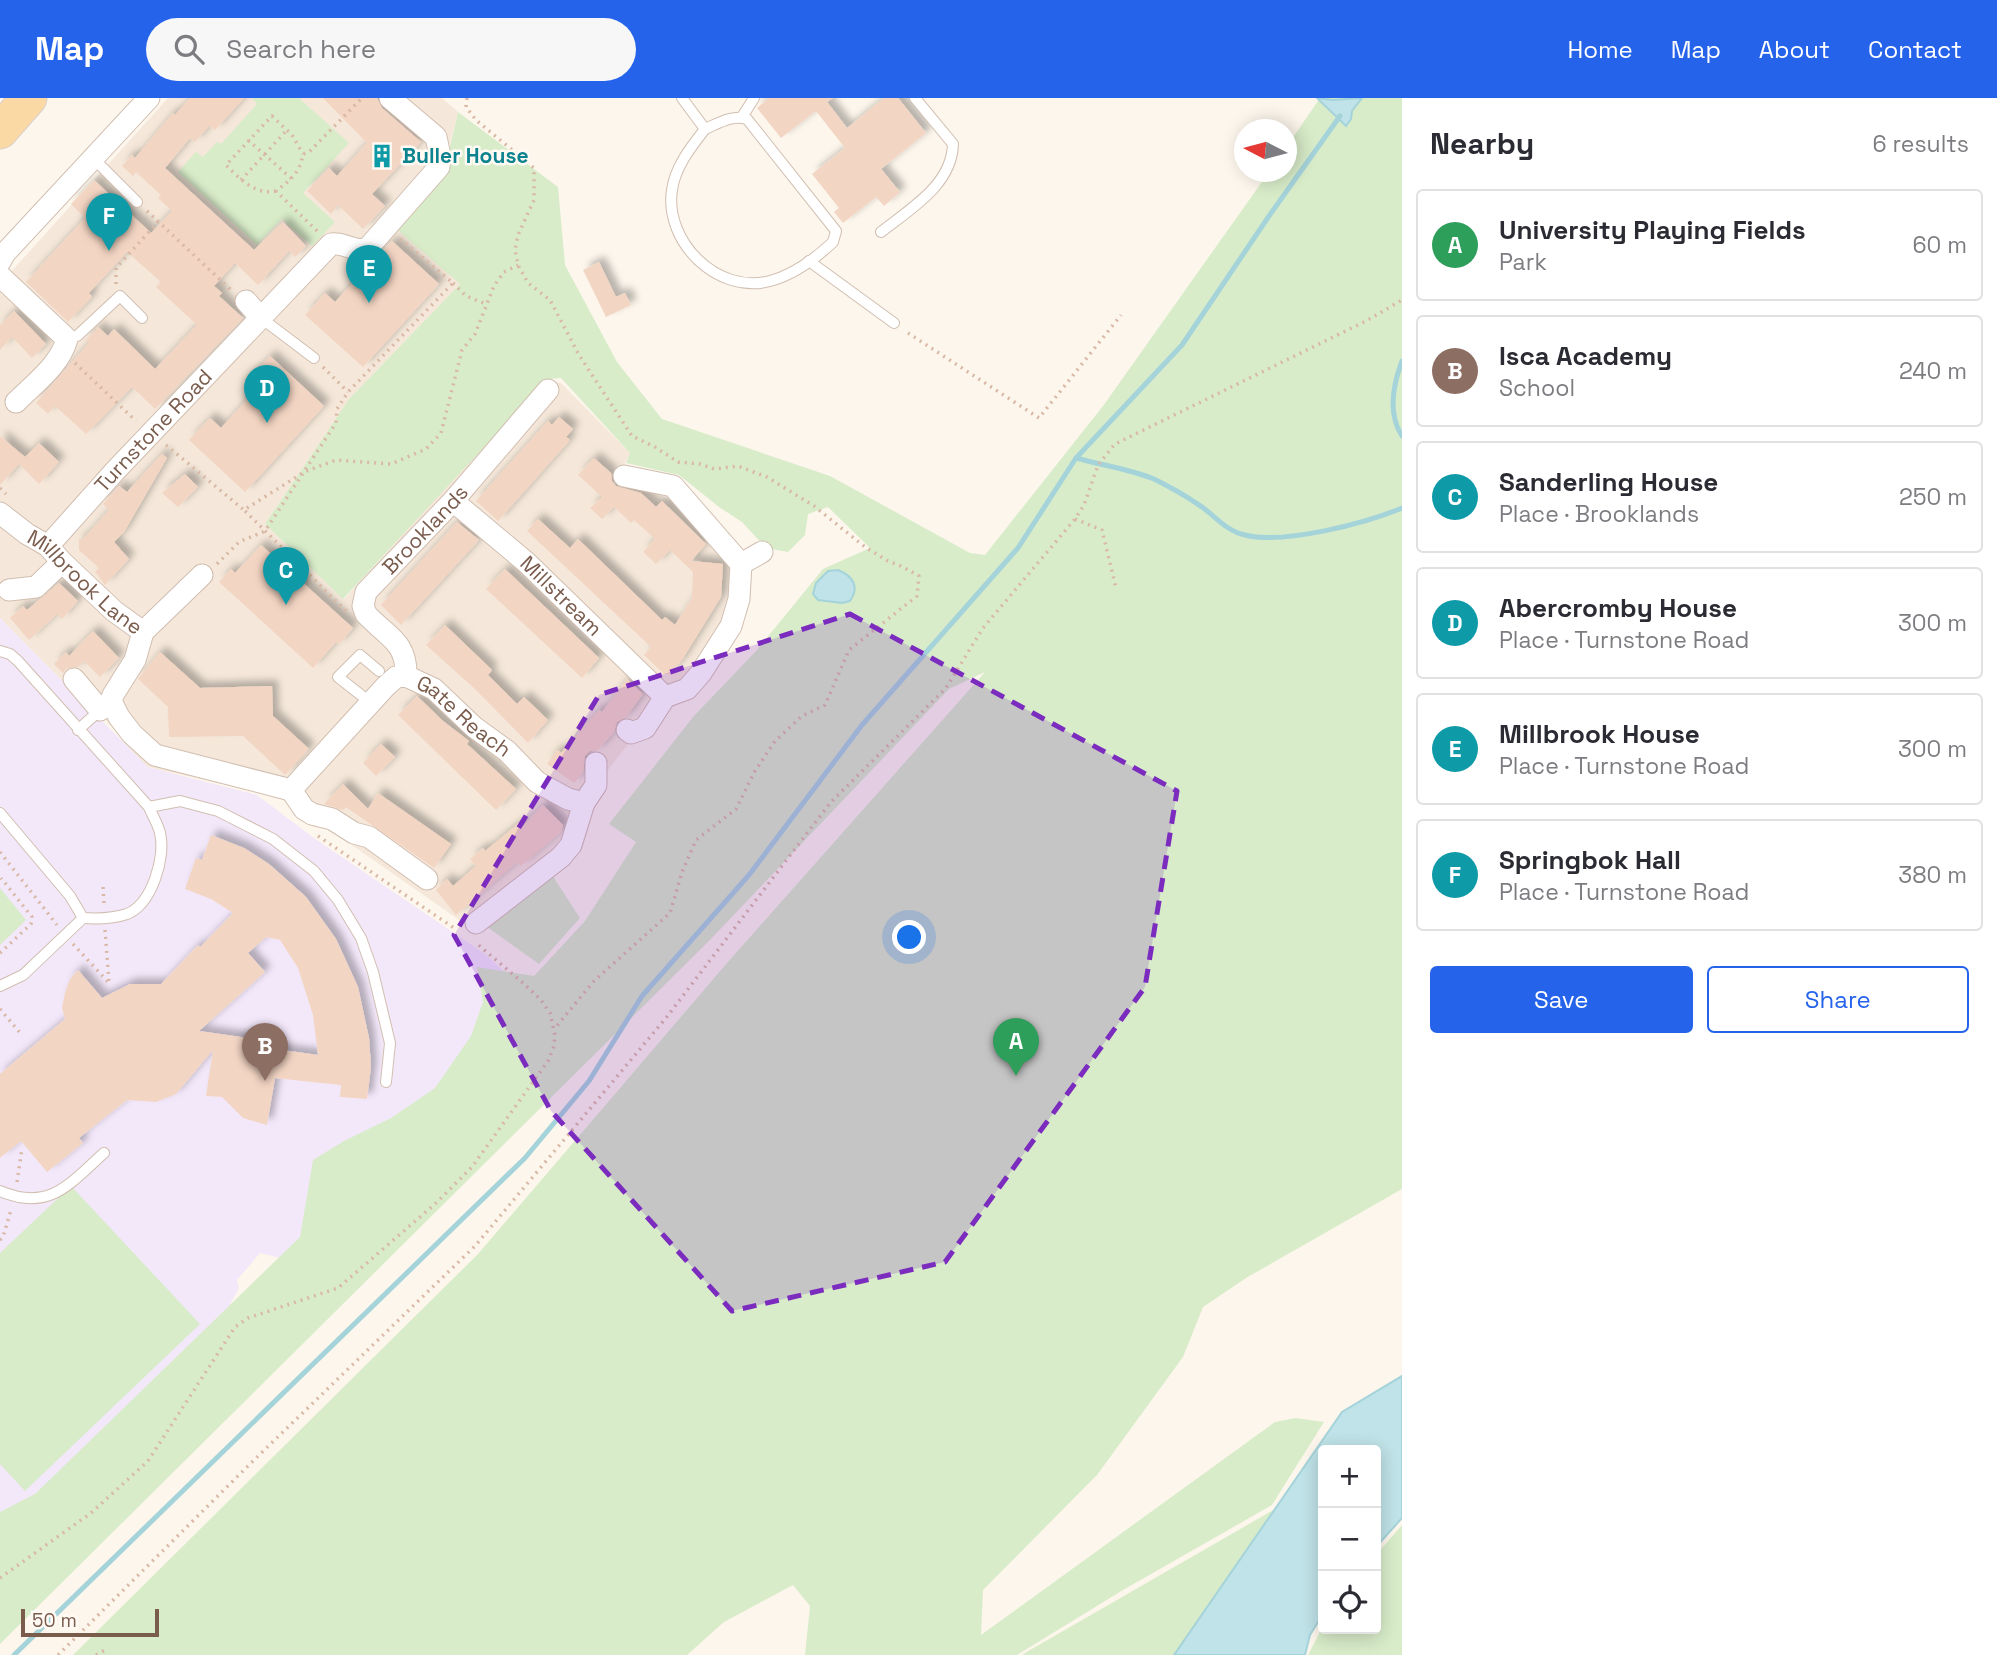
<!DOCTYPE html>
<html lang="en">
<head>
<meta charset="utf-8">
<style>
  :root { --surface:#fff; --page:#f7f7f7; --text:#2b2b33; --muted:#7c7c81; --line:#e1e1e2; --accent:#2563eb }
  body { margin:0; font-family:"Space Grotesk",sans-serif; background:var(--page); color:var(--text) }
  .controls { position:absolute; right:21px; bottom:21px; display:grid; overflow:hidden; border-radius:7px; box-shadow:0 4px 18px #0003 }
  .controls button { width:63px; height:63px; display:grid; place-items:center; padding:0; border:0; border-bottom:2px solid var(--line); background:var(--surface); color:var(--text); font:35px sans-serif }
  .compass { position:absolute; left:1234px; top:21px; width:63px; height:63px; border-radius:50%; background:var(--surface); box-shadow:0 4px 18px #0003; rotate:276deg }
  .scale { position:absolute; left:21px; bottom:18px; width:138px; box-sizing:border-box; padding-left:7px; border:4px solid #7a5c4d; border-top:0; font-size:19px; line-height:24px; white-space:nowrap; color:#7a5c4d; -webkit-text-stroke:5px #fffaf3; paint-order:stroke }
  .you { position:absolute; left:910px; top:840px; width:24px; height:24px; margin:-18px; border:5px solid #fff; border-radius:50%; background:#1a73e8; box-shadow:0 0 0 10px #1a73e833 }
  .badge { display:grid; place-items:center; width:46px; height:46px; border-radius:50%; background:var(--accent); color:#fff; font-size:23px; font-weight:700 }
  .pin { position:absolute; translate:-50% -58px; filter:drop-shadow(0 2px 4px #0008) }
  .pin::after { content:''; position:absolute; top:37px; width:24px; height:21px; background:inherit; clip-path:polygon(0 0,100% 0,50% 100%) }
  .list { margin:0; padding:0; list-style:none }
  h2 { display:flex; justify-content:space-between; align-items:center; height:91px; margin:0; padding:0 28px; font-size:30px }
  h2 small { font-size:23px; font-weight:400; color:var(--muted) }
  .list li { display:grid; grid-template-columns:46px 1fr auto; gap:21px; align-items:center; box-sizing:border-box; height:112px; margin:0 14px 14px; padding:0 14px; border:2px solid var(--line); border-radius:7px }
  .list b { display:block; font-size:26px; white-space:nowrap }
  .list p { margin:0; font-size:23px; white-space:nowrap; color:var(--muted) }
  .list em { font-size:23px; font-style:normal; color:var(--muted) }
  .actions { display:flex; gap:14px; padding:21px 28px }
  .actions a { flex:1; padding:16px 0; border:2px solid var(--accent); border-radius:7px; text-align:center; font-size:24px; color:var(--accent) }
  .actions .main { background:var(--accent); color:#fff }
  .icon { flex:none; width:38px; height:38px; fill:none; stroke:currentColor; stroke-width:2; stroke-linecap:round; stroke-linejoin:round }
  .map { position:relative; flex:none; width:1402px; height:1557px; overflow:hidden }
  header { display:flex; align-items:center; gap:42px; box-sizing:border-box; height:98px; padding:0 35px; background:var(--accent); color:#fff }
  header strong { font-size:33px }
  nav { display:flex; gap:38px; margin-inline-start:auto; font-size:24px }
  .search { width:490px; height:63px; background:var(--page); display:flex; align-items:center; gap:18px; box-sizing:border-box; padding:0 24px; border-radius:38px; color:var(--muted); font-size:26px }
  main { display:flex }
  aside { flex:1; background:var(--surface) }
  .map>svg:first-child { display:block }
</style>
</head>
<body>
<header>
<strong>Map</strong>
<div class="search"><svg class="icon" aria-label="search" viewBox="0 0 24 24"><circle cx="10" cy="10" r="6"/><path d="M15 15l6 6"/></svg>Search here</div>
<nav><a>Home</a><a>Map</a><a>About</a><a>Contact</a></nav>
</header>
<main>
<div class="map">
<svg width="1402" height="1557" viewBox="0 0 1402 1557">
  <defs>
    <filter id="shadow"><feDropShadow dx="6" dy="-6" stdDeviation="3.5" flood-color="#0004"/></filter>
  </defs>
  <rect width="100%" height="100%" fill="#fdf6ec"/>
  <path fill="#f5e8da" d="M 168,0 L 442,0 L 458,14 L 445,67 L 460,186 L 349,301 L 265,426 L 344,501 L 495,335 L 540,289 L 550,283 L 561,285 L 630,355 L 617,383 L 640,385 L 684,410 L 736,469 L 736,500 L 684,592 L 659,606 L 602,680 L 569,746 L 472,831 L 279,696 L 257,694 L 148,669 L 137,660 L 102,617 L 73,594 L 0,520 L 0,186 Z"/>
  <path fill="#f3e8fa" d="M 0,520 L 148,669 L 257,697 L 314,740 L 485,856 L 539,905 L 289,1162 L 260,1155 L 237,1182 L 239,1190 L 211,1241 L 0,1467 Z"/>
  <g fill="#d8ecc9">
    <path d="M 252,0 L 299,0 L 349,45 L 303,95 L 335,124 L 312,148 L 282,121 L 257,147 L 178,74 L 196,54 L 203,59 L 217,44 L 221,46 L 257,6 Z"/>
    <path d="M 1320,0 L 1402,0 L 1402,1091 L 1246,1180 L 1203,1209 L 1183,1259 L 1097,1377 L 983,1492 L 981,1537 L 1275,1324 L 1296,1320 L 1324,1324 L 1272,1407 L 1123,1492 L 1017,1557 L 805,1557 L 810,1508 L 793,1487 L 724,1524 L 687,1557 L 73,1557 L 478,1156 L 727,865 L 985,574 L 949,591 L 708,844 L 0,1546 L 0,1414 L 35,1396 L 300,1139 L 313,1062 L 344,1043 L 391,1020 L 435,990 L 471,938 L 483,904 L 477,869 L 534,878 L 585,823 L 636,744 L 609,726 L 693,619 L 756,553 L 823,471 L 870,450 L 828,409 L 808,416 L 805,437 L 788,454 L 766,450 L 742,424 L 719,409 L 679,377 L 626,365 L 630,355 L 561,280 L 549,281 L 540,289 L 343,501 L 265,426 L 349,301 L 460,186 L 393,128 L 446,66 L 458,14 L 558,89 L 565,167 L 617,264 L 662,321 L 830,378 L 970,455 L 985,457 L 1103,308 L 1269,74 L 1286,74 L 1287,48 Z"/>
    <path d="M 552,777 L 580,820 L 539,866 L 487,829 Z"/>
    <path d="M 0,790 L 26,822 L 0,847 Z"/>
    <path d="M 71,1088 L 200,1226 L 25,1393 L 0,1366 L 0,1155 Z"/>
    <path d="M 1275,1411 L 1174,1557 L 1022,1557 L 1030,1552 Z"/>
    <path d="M 1402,1427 L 1402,1557 L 1308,1557 L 1323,1528 L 1323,1531 L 1376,1531 L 1376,1457 Z"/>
  </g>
  <g fill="#bfe3e8" stroke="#a5d3da" stroke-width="2">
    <path d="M 1317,0 L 1333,2 L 1362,0 L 1352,13 L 1351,21 L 1346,28 Z"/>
    <path d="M 838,472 C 853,478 860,489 850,503 L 842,505 L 818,502 L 813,496 L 816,485 L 828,473 Z"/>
    <path d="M 1402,1278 L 1402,1420 L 1376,1449 L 1376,1352 L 1323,1352 L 1323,1516 L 1310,1537 L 1305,1557 L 1174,1557 L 1342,1314 Z"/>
  </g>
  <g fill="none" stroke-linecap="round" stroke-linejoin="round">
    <g stroke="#a5d3da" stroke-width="5">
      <path d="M 1402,263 C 1393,287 1387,315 1402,338"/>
      <path d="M 1076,360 C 1101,367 1130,371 1154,381 C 1168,388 1183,396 1196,405 C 1213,415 1225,433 1245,437 C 1283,447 1366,425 1402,410"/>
      <path d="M 14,1557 L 525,1060 L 589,983 L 642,898 L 749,777 L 862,627 L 1018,450 L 1076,360 L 1182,247 L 1269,118 L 1340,18"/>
    </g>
  </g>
  <g fill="#f3d5c3" fill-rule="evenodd" filter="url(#shadow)">
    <path d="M 190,0 L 244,0 L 215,32 L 209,28 L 195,44 L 190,40 L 165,70 L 254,152 L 283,124 L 306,148 L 295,159 L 289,153 L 258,187 L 235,165 L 214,188 L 222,195 L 219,198 L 243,220 L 155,311 L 132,289 L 86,336 L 55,308 L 48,316 L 36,305 L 89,245 L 86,242 L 96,232 L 98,229 L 108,238 L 114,231 L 155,271 L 197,227 L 156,189 L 161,184 L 127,154 L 89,195 L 92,199 L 68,224 L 26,184 L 85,120 L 71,106 L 94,82 L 151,135 L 172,113 L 158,100 L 161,97 L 136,74 L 133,78 L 122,68 L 132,57 L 135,60 L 173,15 L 175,17 Z"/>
    <path d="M 323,0 L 377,0 L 382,10 L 421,44 L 372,96 L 385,108 L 363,131 L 338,107 L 331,116 L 307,93 L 329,70 L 337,78 L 367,45 Z"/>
    <path d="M 769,0 L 833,0 L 827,4 L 847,30 L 884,0 L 898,0 L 926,35 L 881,71 L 900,94 L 884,108 L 876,99 L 843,125 L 834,114 L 839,110 L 812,76 L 845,50 L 816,13 L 781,40 L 757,10 Z"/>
    <path d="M 392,143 L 439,186 L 363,269 L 305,217 L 325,195 L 335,204 Z"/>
    <path d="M 599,164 L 616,199 L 625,195 L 631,207 L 606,219 L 583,172 Z"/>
    <path d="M 14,213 L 46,246 L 32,260 L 12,239 L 0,252 L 0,227 Z"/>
    <path d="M 270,258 L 324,308 L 245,394 L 189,342 L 210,320 L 221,330 L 259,288 L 250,280 Z"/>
    <path d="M 559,319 L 573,331 L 566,339 L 570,342 L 498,423 L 476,403 L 548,323 L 552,327 Z"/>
    <path d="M 0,338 L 25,359 L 39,345 L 59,364 L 39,386 L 19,366 L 0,387 Z"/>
    <path d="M 162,356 L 167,360 L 124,434 L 114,444 L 129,461 L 105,487 L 95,474 L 99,470 L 79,452 L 79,441 L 83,441 L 109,412 L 103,406 L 119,388 L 127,394 Z"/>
    <path d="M 594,360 L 611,375 L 612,383 L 616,388 L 641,395 L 656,409 L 662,403 L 703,443 L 706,446 L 691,463 L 723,466 L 721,499 L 682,562 L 669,576 L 664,576 L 644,557 L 651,549 L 527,433 L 538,421 L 570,450 L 578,441 L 662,522 L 665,519 L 675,527 L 692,500 L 693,474 L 670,452 L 656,466 L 643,454 L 655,441 L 634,422 L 631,425 L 614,409 L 602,421 L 590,410 L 602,399 L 578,377 Z"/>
    <path d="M 185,376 L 198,389 L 178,409 L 162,395 Z"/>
    <path d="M 457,424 L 479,442 L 401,527 L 381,507 Z"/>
    <path d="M 261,447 L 353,530 L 339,546 L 336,544 L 313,570 L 219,484 L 231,471 L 235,475 Z"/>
    <path d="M 505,471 L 599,560 L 582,580 L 486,491 Z"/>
    <path d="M 59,485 L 78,503 L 62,521 L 57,516 L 29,542 L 10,520 L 23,508 L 27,512 Z"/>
    <path d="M 445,527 L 492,572 L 488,577 L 517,606 L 524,599 L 548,622 L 528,645 L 475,591 L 426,547 Z"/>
    <path d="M 93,533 L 119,560 L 100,579 L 84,563 L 78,569 L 66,571 L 63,575 L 54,566 L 66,554 L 69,558 Z"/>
    <path d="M 160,554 L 200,590 L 272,588 L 273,618 L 309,651 L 285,677 L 243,638 L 169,639 L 168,609 L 138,581 Z"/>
    <path d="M 627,581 L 643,596 L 626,619 L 617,624 L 614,634 L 598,652 L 590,653 L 585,658 L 583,674 L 574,685 L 547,666 L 557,652 L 561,655 L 599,612 L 602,614 Z"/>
    <path d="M 417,598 L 443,623 L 469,643 L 467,646 L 516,691 L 496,712 L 398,617 Z"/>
    <path d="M 381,646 L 395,659 L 376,678 L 363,665 Z"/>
    <path d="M 343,686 L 368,711 L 378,695 L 451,746 L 434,770 L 346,709 L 343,712 L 324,706 Z"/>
    <path d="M 543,707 L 563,727 L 561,734 L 521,768 L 517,764 L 456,817 L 436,792 L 447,781 L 453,788 L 476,768 L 470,761 L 483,750 L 485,753 L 519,725 L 522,729 Z"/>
    <path d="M 211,737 L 244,750 L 269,766 L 306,799 L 336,841 L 358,889 L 369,940 L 371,969 L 367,1001 L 340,999 L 341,987 L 275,980 L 267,1027 L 243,1020 L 222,999 L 206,998 L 213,952 L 176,996 L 156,1004 L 127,1002 L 79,1040 L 83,1045 L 47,1074 L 21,1043 L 0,1060 L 0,976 L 65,921 L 62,910 L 65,895 L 70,881 L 78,872 L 102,900 L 130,886 L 161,886 L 198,847 L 200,849 L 233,815 L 211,801 L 185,791 L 196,760 L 202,762 ZM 266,839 L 280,842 L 298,870 L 313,917 L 318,957 L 268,950 L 269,943 L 199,933 L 265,874 L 248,855 Z"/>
  </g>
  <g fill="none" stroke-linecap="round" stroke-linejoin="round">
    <g stroke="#d1beb0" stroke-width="12">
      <g id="service">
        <path d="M 682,0 L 705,31 C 717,26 733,16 747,21 L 836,133 L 833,144 C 816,160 793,177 770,183 C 717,197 664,143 672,92 C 675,69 691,49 705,31"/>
        <path d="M 742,19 L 754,0"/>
        <path d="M 93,60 L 137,104"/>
        <path d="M 881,134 C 910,111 952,87 953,46 L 915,0"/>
        <path d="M 809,163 L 894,225"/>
        <path d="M 261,220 L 314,260"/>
        <path d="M 67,241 L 77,238 L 120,198 L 142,220"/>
        <path d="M 0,553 L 10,556 L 18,563 L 149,709 C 152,717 158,726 160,735 C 166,759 152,806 127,816 C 112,821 98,821 83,820 L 70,798 L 0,715"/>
        <path d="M 371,605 L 338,579 L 360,557 L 379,573"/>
        <path d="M 78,632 L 100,612"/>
        <path d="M 149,709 L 180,703 L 218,713 L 273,741 L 314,773 L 338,802 L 361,840 L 373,874 L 390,945 L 386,984"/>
        <path d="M 0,888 L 23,877 L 83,820"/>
        <path d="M 0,1093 C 50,1114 69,1086 104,1055"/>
      </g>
    </g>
    <g stroke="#d1beb0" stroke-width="23">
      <g id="minor">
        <path d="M 0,164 L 5,155 L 149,0"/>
        <path d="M 0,178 L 67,241 C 60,267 35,285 16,304"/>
        <path d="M 246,203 L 261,220"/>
        <path id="s1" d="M 453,403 L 526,464 L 665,599 L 687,591 L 701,575 L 731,528 L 739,501 L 741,466 L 673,388 L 624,378"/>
        <path id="s2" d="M 0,415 L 27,436 L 48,448 L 62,464 L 114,513 L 143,534"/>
        <path id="s3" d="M 48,448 L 115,373 L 331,146 C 344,144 353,154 367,151 L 439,69 L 440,58 L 436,39 L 390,0"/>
        <path d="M 741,466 L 762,454"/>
        <path d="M 9,492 L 36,489 L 62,464"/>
        <path id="s4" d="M 143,534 L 135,562 L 113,597 L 111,603 L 119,619 L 132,636 L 155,657 L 291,692 L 385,589 L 396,579 L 406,578 L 434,591 L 474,629 L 507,653 L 537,684 L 568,701 L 584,705"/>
        <path d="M 143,534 L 202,477"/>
        <path id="s5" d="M 406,578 C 407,543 387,539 366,516 L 363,508 L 366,494 L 453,403 L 548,292"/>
        <path d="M 74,581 L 100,612 L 111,603"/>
        <path d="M 627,632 L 631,635 L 645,630 L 665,599"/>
        <path d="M 291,692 L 304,711 L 312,716 L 332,721 L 354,735 L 369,739 L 427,781"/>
        <path d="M 476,825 L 561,759 L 571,747 L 584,705 L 596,687 L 596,665"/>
      </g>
    </g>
    <g stroke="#dad1cd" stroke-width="37">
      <path id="primary" d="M 0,33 L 29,0"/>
    </g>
    <g stroke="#d9b8a5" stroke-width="3.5" stroke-dasharray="2 5" stroke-linecap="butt">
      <path d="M 467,0 L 466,9 L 476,22 L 534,70 L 534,102 L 518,137 L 515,152 L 518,167 L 528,185 L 550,202 L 579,257 L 632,338 L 655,349 L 678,364 L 700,366 L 714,371 L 738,368 L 767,379 L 814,408 L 865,449 L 888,463 L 903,469 L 919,478 L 917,498 L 849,552 L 825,607 L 802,618 L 775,643 L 755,673 L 736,711 L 696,742 L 682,774 L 670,815 L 594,883 L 555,930"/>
      <path d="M 248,42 L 292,81"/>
      <path d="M 241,82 L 287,32"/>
      <path d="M 276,93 C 256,98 239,80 226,67 L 272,18 L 292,37 L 303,56"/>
      <path d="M 147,113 L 231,192"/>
      <path d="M 317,133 L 276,93 C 291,82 300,74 303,56 L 309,54 L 362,0"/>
      <path d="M 453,185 L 466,198 L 486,206"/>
      <path d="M 116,186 L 116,170 L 158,124"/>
      <path d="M 908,235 L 1039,320 L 1121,217"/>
      <path d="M 75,265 L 136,323"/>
      <path d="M 323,269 L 348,294"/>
      <path d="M 166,347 L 244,412"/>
      <path d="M 0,390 L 6,396"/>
      <path d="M 1075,421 L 1102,432 L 1116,490"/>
      <path d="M 217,466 L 239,444 L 265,433 L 336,325 L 337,311 L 348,294 L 453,185 L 399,140"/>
      <path d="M 346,513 L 244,412 L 304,374 L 336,362 L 391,366 L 426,351 L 441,335 L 462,252 L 475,236 L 494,188 L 504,174 L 518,167"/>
      <path d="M 318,738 L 457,832"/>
      <path d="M 0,754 L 57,827"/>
      <path d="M 103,789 L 104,807"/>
      <path d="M 105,832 L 109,884"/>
      <path d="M 73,846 L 110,886"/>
      <path d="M 0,855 L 31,826 L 32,819 L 1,780"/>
      <path d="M 0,911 L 21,936"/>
      <path d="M 17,1084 L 22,1050"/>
      <path d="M 0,1142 L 3,1139 L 11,1112"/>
      <path d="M 0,1480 L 91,1415 L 148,1363 L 235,1229 L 248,1220 L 338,1190 L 435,1106 L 472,1069 L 548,963 L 554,948 L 555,937 L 550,915 L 541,902 L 523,885 L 475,844"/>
      <path d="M 58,1557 L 251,1365 L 475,1148 L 666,920 L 830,705 L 946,590 L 983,530 L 1075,421 L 1084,407 L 1098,367 L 1115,346 L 1366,223 L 1402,202"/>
      <path d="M 96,1557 L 105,1552"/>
    </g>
    <use href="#service" stroke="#fff" stroke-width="10"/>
    <use href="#minor" stroke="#fff" stroke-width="21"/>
    <use href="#primary" stroke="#fbd9a5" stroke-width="35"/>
  </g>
  <path fill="#7b2cbf" fill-opacity="0.2" stroke="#7b2cbf" stroke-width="5" stroke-dasharray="14 9" stroke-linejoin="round" d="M 850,516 L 1177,693 L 1145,889 L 945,1164 L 732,1213 L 551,1013 L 454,837 L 599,597 Z"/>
  <defs>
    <g id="building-bare" transform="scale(1.89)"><path d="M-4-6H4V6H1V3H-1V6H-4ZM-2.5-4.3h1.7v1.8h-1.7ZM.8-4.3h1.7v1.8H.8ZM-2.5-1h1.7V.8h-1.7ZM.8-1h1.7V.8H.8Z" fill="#0f9aa8" stroke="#fffaf3" stroke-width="2.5" paint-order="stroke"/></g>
  </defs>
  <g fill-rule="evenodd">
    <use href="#building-bare" x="382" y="58"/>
  </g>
  <g text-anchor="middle" stroke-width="5" stroke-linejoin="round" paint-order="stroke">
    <g font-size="21" font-weight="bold" fill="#0d838f" stroke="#fffaf3" text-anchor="start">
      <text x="402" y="65">Buller House</text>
    </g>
    <g font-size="21" fill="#7a5c4d" stroke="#fffaf3">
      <text dy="7" stroke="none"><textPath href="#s3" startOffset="156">Turnstone Road</textPath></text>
      <text dy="7" stroke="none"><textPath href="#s5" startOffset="186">Brooklands</textPath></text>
      <text dy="7" stroke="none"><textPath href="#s2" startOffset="110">Millbrook Lane</textPath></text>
      <text dy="7" stroke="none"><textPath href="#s1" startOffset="144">Millstream</textPath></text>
      <text dy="7" stroke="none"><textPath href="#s4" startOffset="523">Gate Reach</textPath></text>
    </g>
  </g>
</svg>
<div class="controls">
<button>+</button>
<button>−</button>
<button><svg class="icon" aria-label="locate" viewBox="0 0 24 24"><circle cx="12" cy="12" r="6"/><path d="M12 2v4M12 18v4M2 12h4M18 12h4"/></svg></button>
</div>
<svg class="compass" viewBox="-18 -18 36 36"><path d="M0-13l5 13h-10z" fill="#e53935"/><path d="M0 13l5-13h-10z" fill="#7c7c81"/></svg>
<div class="scale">50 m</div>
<div class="you"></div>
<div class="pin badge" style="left:1016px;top:978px;background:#2e9e5b">A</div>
<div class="pin badge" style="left:265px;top:983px;background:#8d6e63">B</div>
<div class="pin badge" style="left:286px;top:507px;background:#0f9aa8">C</div>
<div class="pin badge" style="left:267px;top:325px;background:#0f9aa8">D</div>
<div class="pin badge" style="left:369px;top:205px;background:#0f9aa8">E</div>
<div class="pin badge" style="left:109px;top:153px;background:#0f9aa8">F</div>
</div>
<aside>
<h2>Nearby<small>6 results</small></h2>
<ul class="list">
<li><span class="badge" style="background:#2e9e5b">A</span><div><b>University Playing Fields</b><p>Park</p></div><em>60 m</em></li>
<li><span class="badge" style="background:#8d6e63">B</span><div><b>Isca Academy</b><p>School</p></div><em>240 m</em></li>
<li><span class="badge" style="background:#0f9aa8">C</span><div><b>Sanderling House</b><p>Place · Brooklands</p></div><em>250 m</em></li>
<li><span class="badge" style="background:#0f9aa8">D</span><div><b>Abercromby House</b><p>Place · Turnstone Road</p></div><em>300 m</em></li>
<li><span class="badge" style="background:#0f9aa8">E</span><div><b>Millbrook House</b><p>Place · Turnstone Road</p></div><em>300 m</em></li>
<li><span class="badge" style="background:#0f9aa8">F</span><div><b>Springbok Hall</b><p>Place · Turnstone Road</p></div><em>380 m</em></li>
</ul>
<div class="actions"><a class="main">Save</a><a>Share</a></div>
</aside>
</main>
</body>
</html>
